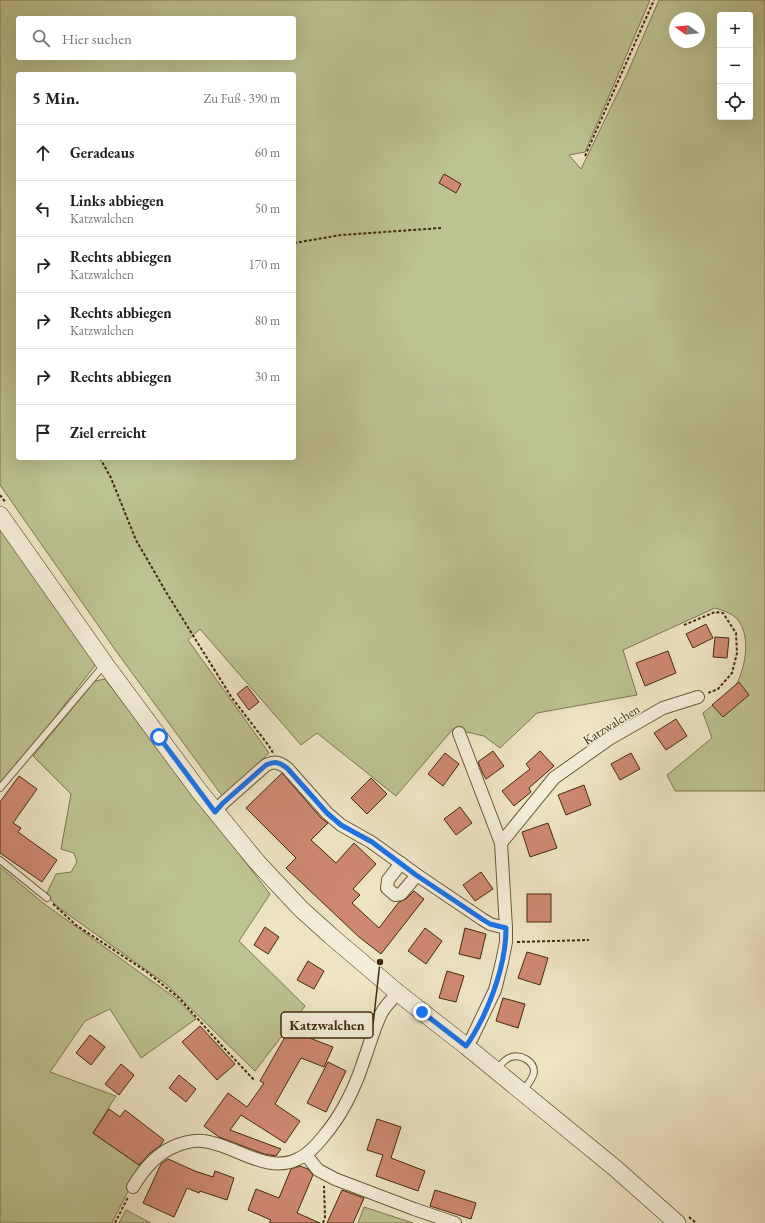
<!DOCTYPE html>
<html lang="de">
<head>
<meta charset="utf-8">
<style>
  :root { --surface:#fff; --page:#f6f6f6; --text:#222; --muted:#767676; --line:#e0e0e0 }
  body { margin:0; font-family:"EB Garamond",serif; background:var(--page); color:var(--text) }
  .controls { position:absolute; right:12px; top:12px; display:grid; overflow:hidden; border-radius:4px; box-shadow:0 4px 16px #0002 }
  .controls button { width:36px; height:36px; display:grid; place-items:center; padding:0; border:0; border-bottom:1px solid var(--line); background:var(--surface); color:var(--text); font:20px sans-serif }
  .compass { position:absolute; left:669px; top:12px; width:36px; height:36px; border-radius:50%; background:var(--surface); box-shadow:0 4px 16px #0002; rotate:285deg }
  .stop { position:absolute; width:12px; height:12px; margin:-9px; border:3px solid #1a73e8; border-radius:50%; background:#fff }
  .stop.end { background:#1a73e8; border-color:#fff; box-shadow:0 1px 4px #0008 }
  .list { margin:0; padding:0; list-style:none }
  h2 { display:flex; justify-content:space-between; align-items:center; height:52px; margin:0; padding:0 16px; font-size:17px }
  h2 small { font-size:13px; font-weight:400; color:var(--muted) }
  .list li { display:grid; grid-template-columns:26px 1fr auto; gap:12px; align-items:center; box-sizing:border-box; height:56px; padding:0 16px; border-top:1px solid var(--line) }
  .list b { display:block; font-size:15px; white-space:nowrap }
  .list p { margin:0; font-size:13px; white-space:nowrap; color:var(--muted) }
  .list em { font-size:13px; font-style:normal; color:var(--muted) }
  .icon { flex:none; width:22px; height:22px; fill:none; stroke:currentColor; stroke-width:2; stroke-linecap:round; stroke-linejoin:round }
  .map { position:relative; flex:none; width:765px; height:1223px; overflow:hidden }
  .search { position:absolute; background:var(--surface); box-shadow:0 4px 16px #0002; left:16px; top:16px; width:280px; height:44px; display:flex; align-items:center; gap:10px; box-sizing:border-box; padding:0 14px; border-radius:4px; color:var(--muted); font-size:15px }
  .panel { position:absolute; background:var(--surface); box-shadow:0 4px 16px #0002; left:16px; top:72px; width:280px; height:388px; border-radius:4px }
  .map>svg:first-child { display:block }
</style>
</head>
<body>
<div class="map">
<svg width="765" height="1223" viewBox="0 0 765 1223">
  <rect width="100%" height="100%" fill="#ede4c4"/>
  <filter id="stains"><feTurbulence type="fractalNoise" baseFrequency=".005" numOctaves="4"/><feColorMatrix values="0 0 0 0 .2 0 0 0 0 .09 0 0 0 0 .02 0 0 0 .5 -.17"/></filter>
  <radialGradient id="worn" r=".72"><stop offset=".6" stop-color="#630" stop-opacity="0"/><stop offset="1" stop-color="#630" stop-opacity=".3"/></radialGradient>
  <g fill="#bdc291" stroke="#80764e" fill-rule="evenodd">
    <path d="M 0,0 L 650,0 L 585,152 L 569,155 L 581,169 L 627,74 L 659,0 L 765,0 L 765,791 L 675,791 L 667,775 L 712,738 L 703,713 C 710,707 732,691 736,685 C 746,667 752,632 735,617 C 731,613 721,610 715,608 L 623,650 L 637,695 L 537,713 L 500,748 L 484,736 L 453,729 L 396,796 L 317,733 L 301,745 L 200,629 L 188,640 L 269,753 L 223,797 L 116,651 L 0,485 ZM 720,15 L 750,15 L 750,117 L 720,117 ZM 18,18 L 294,18 L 294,58 L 18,58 ZM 675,18 L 699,18 L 699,42 L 675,42 ZM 18,74 L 294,74 L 294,458 L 18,458 Z"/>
    <path d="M 0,526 L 97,663 L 28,752 L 0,784 Z"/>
    <path d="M 105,679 L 270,894 L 239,941 L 305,1006 L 255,1071 L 166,984 L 59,908 L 51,900 L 47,893 L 56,874 L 71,872 L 77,862 L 74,853 L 61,849 L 71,794 L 33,756 L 95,681 Z"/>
    <path d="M 0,867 L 43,903 L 177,999 L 196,1019 L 141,1058 L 110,1009 L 85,1021 L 50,1072 L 116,1096 L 93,1133 L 142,1167 L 125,1197 L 112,1223 L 0,1223 Z"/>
    <path d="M 364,1207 L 413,1223 L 358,1223 Z"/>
    <path d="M 126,1210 L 151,1223 L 119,1223 Z"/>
  </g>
  <g fill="#cf8872" stroke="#422a0b">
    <path d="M 444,174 L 461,184 L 456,193 L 439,183 Z"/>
    <path d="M 706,624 L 713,638 L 693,648 L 686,634 Z"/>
    <path d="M 715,637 L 729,638 L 727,658 L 713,657 Z"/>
    <path d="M 668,651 L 676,673 L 645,686 L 636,663 Z"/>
    <path d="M 739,682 L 749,695 L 723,717 L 712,705 Z"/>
    <path d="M 247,686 L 259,702 L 249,710 L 237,694 Z"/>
    <path d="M 676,719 L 687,736 L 666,750 L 654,733 Z"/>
    <path d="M 493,751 L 504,766 L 486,779 L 483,774 L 478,762 Z"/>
    <path d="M 540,751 L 554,766 L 529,788 L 531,792 L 514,806 L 502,791 L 530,769 L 526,764 Z"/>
    <path d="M 445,753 L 459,764 L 443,786 L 428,774 Z"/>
    <path d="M 631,753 L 640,769 L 620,780 L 611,764 Z"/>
    <path d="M 282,773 L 321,818 L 328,823 L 311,840 L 336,863 L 354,843 L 376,864 L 353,889 L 360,895 L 352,903 L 379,928 L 399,902 L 406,899 L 414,891 L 424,899 L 381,954 L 359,937 L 286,868 L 296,858 L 246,808 Z"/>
    <path d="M 19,776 L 37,789 L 13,823 L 21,828 L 18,832 L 57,860 L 42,882 L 0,853 L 0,802 Z"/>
    <path d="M 371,778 L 387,794 L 367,814 L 351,798 Z"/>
    <path d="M 584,785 L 591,805 L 566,815 L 558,795 Z"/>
    <path d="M 460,807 L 472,823 L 456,835 L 444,819 Z"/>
    <path d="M 548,823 L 557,848 L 530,857 L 522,832 Z"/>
    <path d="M 481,872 L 493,889 L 475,901 L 463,885 Z"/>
    <rect x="527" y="894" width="24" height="28"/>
    <path d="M 265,927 L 279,937 L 268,954 L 254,945 Z"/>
    <path d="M 425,928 L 442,941 L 426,964 L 408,951 Z"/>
    <path d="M 465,928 L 486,934 L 480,959 L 459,954 Z"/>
    <path d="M 527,952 L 548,958 L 540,985 L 518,978 Z"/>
    <path d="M 308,961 L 324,971 L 314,989 L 297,980 Z"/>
    <path d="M 447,971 L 464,976 L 456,1002 L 439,998 Z"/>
    <path d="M 503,998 L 525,1004 L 518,1028 L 496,1021 Z"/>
    <path d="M 200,1026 L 235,1064 L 217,1080 L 182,1042 Z"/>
    <path d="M 289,1030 L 333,1047 L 324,1067 L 301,1058 L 275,1104 L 300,1121 L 285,1143 L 241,1115 L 230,1130 L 281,1149 L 276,1156 L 264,1154 L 219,1137 L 204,1126 L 228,1093 L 247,1107 L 264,1083 L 260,1081 Z"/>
    <path d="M 90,1035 L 105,1047 L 91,1065 L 76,1053 Z"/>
    <path d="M 328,1062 L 346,1071 L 326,1112 L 307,1103 Z"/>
    <path d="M 121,1064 L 134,1075 L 119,1095 L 105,1084 Z"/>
    <path d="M 179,1075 L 196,1089 L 186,1102 L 169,1088 Z"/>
    <path d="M 109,1109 L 120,1117 L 125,1110 L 164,1140 L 160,1146 L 150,1153 L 139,1165 L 93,1133 Z"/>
    <path d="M 377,1119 L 401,1127 L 391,1158 L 425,1171 L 418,1191 L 376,1176 L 383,1155 L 367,1150 Z"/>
    <path d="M 168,1159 L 195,1171 L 213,1177 L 215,1171 L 234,1178 L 227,1200 L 200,1191 L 199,1193 L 187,1188 L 174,1217 L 143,1203 L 161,1164 Z"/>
    <path d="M 300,1166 L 308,1169 L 313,1175 L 297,1213 L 320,1223 L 269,1223 L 271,1220 L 248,1210 L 256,1189 L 279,1198 L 291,1169 Z"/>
    <path d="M 342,1190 L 364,1198 L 353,1223 L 327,1223 Z"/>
    <path d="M 435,1190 L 476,1203 L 471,1219 L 430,1206 Z"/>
  </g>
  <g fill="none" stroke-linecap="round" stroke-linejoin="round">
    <g stroke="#6d5839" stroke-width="8">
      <g id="lane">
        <path d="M 0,788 L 104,665"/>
        <path d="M 0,860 L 47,898"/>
        <path d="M 497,1070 C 500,1065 505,1059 511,1057 C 521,1054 534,1061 534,1072 C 533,1079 527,1085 523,1091"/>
      </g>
    </g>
    <g stroke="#6d5839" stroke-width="14">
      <g id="street">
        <path d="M 459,733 L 501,843 L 506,928 L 506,942 L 502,962 L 495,990 L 472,1038 L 466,1046"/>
        <path d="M 215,812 L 223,803 L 266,765 C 275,761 279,762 287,768 L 327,813 L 341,825 L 371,842 L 417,875 L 482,919 L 490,924 L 506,928"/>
        <path d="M 501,843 L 554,778 L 609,739 L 663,708 L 698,697"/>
        <path d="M 401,863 L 388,880 L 387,888 L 395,895 L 401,894 L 417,875"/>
        <path d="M 306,1155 L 318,1170 L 335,1179 L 414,1209 L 455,1223"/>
        <path d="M 133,1187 C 143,1170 155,1155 173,1147 C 182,1143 193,1140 203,1141 C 234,1144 266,1175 298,1159 C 309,1154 316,1146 323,1137 C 342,1115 355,1088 364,1060 C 370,1044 374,1027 382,1012 C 386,1005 392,999 398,993"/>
      </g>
    </g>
    <g stroke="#422a0b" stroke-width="18">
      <path id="secondary" d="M 0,515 L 105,664 L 199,791 L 257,862 L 301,909 L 331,936 L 398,993 L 466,1046 L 615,1168 L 677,1223"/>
    </g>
    <g stroke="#422a0b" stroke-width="2" stroke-dasharray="3 2" stroke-linecap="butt">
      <path d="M 585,156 L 654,0"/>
      <path d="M 294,243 L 341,235 L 441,228"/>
      <path d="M 100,458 L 111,478 L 136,540 L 166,592 L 232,698 L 269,746 L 273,753"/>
      <path d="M 0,495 L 6,503"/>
      <path d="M 684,625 L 715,612 L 723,613 L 736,633 L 737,653 L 732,673 L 718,689 L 708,693"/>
      <path d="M 53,904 L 76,925 L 147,972 L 179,998 L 223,1047 L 255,1081"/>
      <path d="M 517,942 L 589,940"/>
      <path d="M 689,1217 L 696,1223"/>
      <path d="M 115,1223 L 128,1197"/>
      <path d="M 323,1223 L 325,1217 L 324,1186"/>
    </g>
    <use href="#lane" stroke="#f3edd9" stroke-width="6"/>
    <use href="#street" stroke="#f3edd9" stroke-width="12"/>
    <use href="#secondary" stroke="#f3edd9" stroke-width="17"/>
  </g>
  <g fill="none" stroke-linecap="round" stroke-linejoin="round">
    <path stroke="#1a73e8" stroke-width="5" d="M 159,737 L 215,812 L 223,803 L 266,765 C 275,761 279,762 287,768 L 327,813 L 341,825 L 372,842 L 416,875 L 482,919 L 490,924 L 506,928 C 506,959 496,989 483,1017 C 478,1027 473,1037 466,1046 L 422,1012"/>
  </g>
  <g text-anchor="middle" stroke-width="3" stroke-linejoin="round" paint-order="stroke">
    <g font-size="13" fill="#422a0b" stroke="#f3edd9">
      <text transform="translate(611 724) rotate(-32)" y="5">Katzwalchen</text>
    </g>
  </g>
  <path fill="none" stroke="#422a0b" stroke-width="1.5" d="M380 962L373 1025"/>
  <circle fill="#422a0b" stroke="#f3edd9" stroke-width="1.5" cx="380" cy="962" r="4"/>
  <rect fill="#f3edd9" stroke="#422a0b" stroke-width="1.5" x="281" y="1012" width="92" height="26" rx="4"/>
  <g font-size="14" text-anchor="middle" font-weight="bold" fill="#422a0b">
    <text x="327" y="1030">Katzwalchen</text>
  </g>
  <rect width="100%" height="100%" filter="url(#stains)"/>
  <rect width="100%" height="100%" fill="url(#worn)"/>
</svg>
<div class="controls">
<button>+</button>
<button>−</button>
<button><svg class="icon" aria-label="locate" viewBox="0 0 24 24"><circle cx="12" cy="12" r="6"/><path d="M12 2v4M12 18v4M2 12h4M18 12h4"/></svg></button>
</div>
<svg class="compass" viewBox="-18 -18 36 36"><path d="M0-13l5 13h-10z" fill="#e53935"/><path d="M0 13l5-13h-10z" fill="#767676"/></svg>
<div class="stop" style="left:159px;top:737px"></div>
<div class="stop end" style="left:422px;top:1012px"></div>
<div class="search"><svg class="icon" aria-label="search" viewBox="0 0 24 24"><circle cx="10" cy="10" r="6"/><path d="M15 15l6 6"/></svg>Hier suchen</div>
<section class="panel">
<h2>5 Min.<small>Zu Fuß · 390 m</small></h2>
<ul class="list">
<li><svg class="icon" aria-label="ahead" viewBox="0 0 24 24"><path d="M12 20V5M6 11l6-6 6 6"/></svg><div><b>Geradeaus</b></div><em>60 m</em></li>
<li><svg class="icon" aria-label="left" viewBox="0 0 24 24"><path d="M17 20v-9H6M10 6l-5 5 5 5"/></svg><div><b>Links abbiegen</b><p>Katzwalchen</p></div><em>50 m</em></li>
<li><svg class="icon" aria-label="right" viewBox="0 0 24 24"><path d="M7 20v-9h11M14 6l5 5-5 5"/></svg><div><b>Rechts abbiegen</b><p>Katzwalchen</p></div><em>170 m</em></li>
<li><svg class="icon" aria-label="right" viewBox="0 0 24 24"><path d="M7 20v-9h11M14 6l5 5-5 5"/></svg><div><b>Rechts abbiegen</b><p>Katzwalchen</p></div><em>80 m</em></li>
<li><svg class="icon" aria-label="right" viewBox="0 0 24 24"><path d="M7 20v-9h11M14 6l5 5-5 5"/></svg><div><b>Rechts abbiegen</b></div><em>30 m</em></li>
<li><svg class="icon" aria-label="arrive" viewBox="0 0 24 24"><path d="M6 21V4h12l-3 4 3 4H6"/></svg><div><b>Ziel erreicht</b></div></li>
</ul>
</section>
</div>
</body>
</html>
